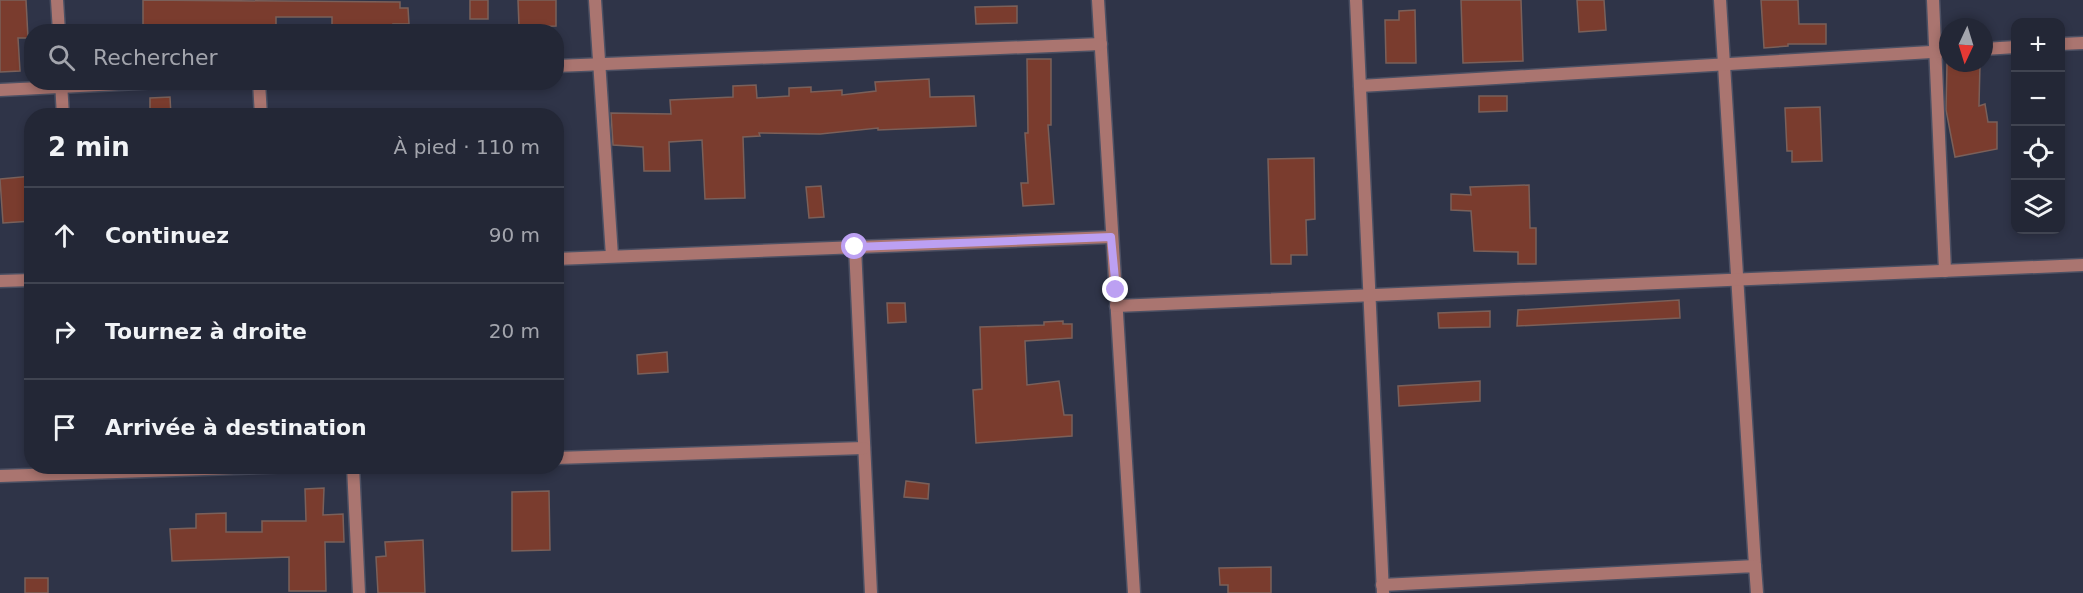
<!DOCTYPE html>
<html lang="fr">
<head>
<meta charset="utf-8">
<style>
  :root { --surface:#232736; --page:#2f3342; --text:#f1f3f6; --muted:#a3a5ad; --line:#404451 }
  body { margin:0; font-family:"DejaVu Sans",sans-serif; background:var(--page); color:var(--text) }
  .controls { position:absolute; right:18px; top:18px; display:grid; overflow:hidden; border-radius:12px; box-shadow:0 3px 9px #0003 }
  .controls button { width:54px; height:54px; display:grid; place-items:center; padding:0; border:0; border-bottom:2px solid var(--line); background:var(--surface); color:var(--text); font:30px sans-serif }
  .compass { position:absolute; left:1939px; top:18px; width:54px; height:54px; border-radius:50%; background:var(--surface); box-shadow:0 3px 9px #0003; rotate:184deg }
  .stop { position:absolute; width:18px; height:18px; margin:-14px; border:4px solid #bca0f2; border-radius:50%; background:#fff }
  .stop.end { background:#bca0f2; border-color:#fff; box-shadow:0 2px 6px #0008 }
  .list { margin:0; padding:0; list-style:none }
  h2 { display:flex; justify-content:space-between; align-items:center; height:78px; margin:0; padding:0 24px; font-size:26px }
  h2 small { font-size:20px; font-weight:400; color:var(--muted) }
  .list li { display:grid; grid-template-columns:39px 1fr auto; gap:18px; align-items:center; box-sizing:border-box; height:96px; padding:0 24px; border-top:2px solid var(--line) }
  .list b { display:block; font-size:22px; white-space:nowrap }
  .list em { font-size:20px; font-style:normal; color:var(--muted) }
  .icon { flex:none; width:33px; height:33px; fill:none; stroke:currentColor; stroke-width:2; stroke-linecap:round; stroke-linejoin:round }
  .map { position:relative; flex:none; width:2083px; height:593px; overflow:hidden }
  .search { position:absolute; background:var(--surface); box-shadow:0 3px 9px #0003; left:24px; top:24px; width:540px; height:66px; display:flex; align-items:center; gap:15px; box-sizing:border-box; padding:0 21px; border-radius:24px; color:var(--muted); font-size:22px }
  .panel { position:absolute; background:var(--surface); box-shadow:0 3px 9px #0003; left:24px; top:108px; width:540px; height:366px; border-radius:24px }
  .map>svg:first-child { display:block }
</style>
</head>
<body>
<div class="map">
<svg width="2083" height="593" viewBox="0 0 2083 593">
  <rect width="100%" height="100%" fill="#2f3448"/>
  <g fill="#7a3c2e" stroke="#7a605a" stroke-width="1.5">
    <path d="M 0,0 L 26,0 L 28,38 L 18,38 L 20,71 L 0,72 Z"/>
    <path d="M 143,0 L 400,2 L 400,8 L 408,8 L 409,24 L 393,24 L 393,29 L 355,31 L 355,25 L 332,26 L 332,17 L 276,17 L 276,32 L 143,32 Z"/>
    <rect x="470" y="0" width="18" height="19"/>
    <path d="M 518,0 L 556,0 L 556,26 L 519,27 Z"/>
    <path d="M 1461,0 L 1521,0 L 1523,61 L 1463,63 Z"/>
    <path d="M 1577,0 L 1604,0 L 1606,30 L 1579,32 Z"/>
    <path d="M 1761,0 L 1798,0 L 1799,24 L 1826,24 L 1826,44 L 1788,44 L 1788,46 L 1764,48 Z"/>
    <path d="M 1017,6 L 1017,23 L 976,24 L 975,7 Z"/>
    <path d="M 1415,10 L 1416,63 L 1386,63 L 1385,20 L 1399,20 L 1399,11 Z"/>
    <path d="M 1027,59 L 1051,59 L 1051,125 L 1048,125 L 1054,204 L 1023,206 L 1021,183 L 1028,183 L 1025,133 L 1028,133 Z"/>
    <path d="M 1947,63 L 1980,63 L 1979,106 L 1985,104 L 1988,122 L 1997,122 L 1997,149 L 1955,157 L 1946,110 Z"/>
    <path d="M 929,79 L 930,97 L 974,96 L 976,126 L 878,130 L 878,128 L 820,134 L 759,133 L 760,136 L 743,137 L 745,198 L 705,199 L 702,140 L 669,142 L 670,171 L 644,171 L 643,147 L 613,145 L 611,113 L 671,114 L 670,100 L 733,97 L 733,86 L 756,85 L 757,98 L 789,96 L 789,88 L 811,87 L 811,92 L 842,90 L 842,95 L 876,91 L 875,82 Z"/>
    <path d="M 1479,96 L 1507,96 L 1507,111 L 1479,112 Z"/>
    <path d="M 170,97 L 171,116 L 150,116 L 150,98 Z"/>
    <path d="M 1820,107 L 1822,161 L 1792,162 L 1792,151 L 1787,151 L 1785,108 Z"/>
    <path d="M 1314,158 L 1315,219 L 1306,220 L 1307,255 L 1291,255 L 1291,264 L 1271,264 L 1268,159 Z"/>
    <path d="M 32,176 L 32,221 L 3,223 L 0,179 Z"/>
    <path d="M 1529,185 L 1530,228 L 1536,228 L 1536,264 L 1518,264 L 1518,252 L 1474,251 L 1471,211 L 1451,210 L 1451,194 L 1471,195 L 1470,187 Z"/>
    <path d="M 821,186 L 824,217 L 809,218 L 806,187 Z"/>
    <path d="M 1679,300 L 1680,318 L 1517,326 L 1518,310 Z"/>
    <path d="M 887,303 L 905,303 L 906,322 L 888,323 Z"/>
    <path d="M 1490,311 L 1490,327 L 1439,328 L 1438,313 Z"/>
    <path d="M 1063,321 L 1063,324 L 1072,324 L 1072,338 L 1025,341 L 1027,385 L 1059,381 L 1064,415 L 1072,415 L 1072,436 L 976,443 L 973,390 L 982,389 L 980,327 L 1044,325 L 1044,322 Z"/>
    <path d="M 667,352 L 668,372 L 638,374 L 637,355 Z"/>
    <path d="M 1480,381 L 1480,401 L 1399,406 L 1398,386 Z"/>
    <path d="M 906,481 L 929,484 L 928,499 L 904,497 Z"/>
    <path d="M 324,488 L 323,515 L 343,514 L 344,542 L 325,542 L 326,591 L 289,591 L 289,557 L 172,561 L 170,529 L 196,528 L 196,514 L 226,513 L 226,532 L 262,532 L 262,521 L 306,521 L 305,489 Z"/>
    <path d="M 549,491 L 550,550 L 512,551 L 512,492 Z"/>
    <path d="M 423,540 L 425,593 L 378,593 L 376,557 L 386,556 L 385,542 Z"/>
    <path d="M 1271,567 L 1271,593 L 1228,593 L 1228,585 L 1220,585 L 1219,568 Z"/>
    <rect x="25" y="578" width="23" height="15"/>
  </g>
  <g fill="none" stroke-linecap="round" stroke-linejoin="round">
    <g stroke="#4c5063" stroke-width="15">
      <g id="street">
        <path d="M 57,0 L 59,32"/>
        <path d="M 595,0 L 612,256"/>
        <path d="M 1098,0 L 1134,593"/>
        <path d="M 1356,0 L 1383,593"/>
        <path d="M 1720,0 L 1755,566"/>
        <path d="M 1933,0 L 1945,271"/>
        <path d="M 2060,44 L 2083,43"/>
        <path d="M 1984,49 L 2016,47"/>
        <path d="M 556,66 L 1101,44"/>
        <path d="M 61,82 L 63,116"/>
        <path d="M 259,82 L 261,116"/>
        <path d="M 1360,86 L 1948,51"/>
        <path d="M 0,90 L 158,82"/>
        <path d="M 855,247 L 871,593"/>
        <path d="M 556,259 L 1111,237"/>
        <path d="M 0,281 L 32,280"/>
        <path d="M 1116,306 L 2083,265"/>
        <path d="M 556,458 L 864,448"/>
        <path d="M 353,466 L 359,593"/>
        <path d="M 0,476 L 294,466"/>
        <path d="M 1382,585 L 1755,566 L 1757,593"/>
      </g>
    </g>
    <use href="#street" stroke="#aa7570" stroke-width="12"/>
  </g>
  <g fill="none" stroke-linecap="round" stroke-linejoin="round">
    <path stroke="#bca0f2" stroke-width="8" d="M 855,247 L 1111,237 L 1116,290"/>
  </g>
</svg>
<div class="controls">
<button>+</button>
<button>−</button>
<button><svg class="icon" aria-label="locate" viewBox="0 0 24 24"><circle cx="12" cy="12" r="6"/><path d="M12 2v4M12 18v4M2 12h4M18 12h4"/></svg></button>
<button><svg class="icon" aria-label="layers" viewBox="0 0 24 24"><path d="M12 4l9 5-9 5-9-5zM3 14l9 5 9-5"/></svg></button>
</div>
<svg class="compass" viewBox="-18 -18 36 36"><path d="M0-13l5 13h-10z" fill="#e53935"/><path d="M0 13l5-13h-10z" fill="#a3a5ad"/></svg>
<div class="stop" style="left:855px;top:247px"></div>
<div class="stop end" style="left:1116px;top:290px"></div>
<div class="search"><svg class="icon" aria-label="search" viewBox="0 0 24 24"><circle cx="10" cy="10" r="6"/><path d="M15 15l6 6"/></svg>Rechercher</div>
<section class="panel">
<h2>2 min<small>À pied · 110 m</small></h2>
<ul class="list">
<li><svg class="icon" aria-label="ahead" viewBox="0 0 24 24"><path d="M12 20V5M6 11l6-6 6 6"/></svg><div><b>Continuez</b></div><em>90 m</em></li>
<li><svg class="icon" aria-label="right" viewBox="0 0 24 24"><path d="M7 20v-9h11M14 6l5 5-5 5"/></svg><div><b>Tournez à droite</b></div><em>20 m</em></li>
<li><svg class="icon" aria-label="arrive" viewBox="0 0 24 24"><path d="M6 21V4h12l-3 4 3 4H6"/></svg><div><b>Arrivée à destination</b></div></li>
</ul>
</section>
</div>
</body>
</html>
